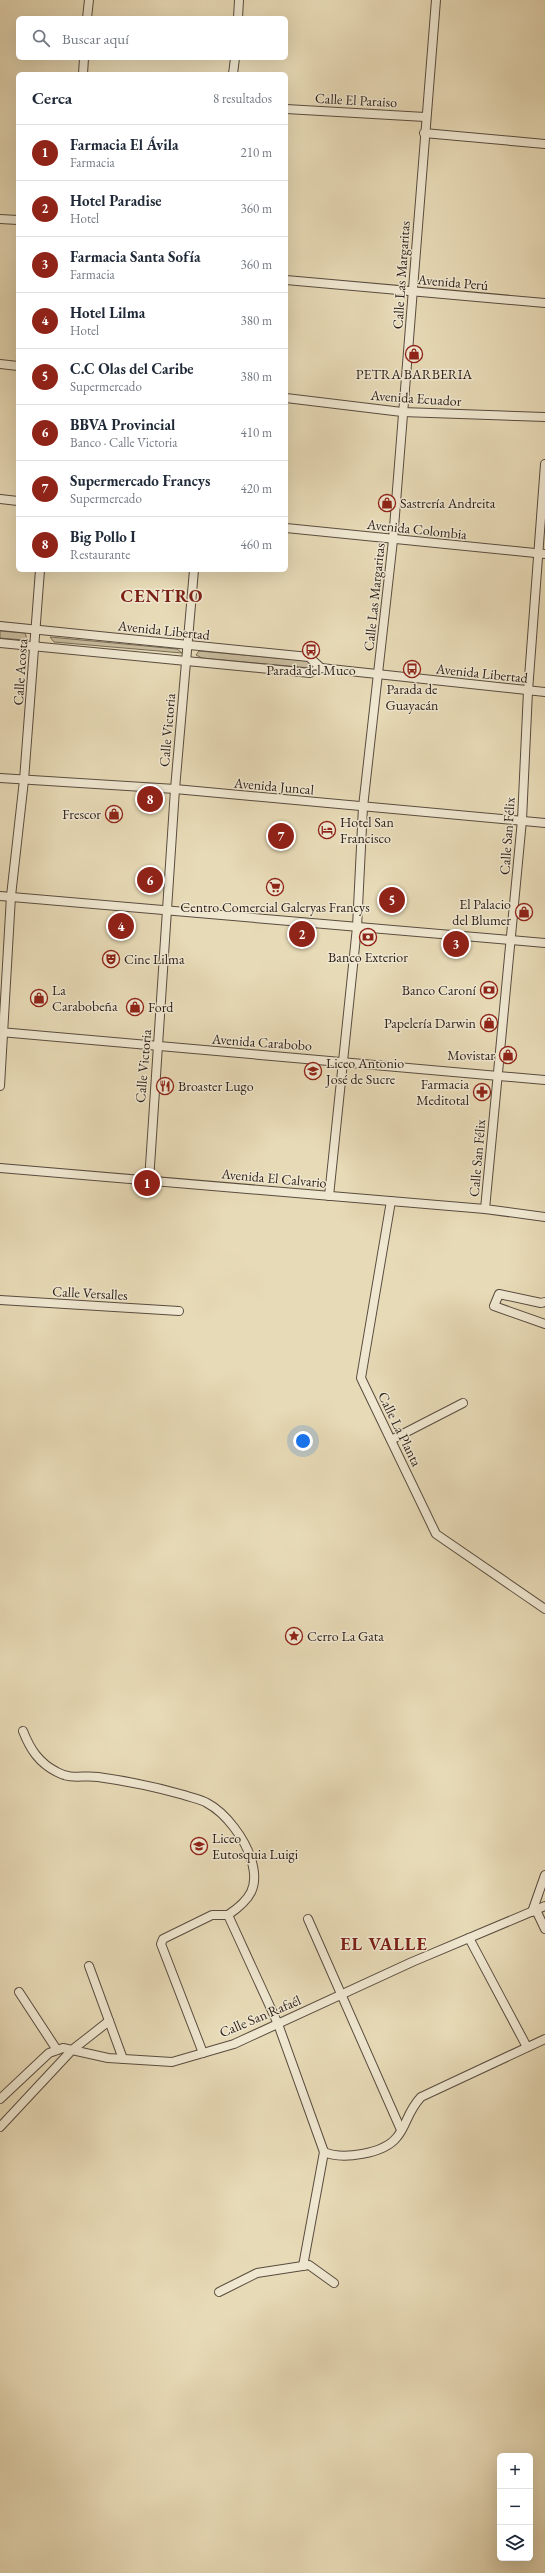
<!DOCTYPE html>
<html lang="es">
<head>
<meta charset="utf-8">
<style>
  :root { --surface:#fff; --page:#f6f6f7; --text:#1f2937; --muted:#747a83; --line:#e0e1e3; --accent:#8f2418 }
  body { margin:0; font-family:"EB Garamond",serif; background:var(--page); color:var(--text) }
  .controls { position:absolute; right:12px; bottom:12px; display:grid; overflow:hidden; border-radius:6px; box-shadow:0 4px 16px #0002 }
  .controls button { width:36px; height:36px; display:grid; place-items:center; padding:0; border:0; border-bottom:1px solid var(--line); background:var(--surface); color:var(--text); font:20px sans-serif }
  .you { position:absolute; left:303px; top:1441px; width:14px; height:14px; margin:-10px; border:3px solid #fff; border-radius:50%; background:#1a73e8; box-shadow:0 0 0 6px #1a73e833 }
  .badge { display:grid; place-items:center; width:26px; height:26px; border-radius:50%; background:var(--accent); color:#fff; font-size:13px; font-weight:700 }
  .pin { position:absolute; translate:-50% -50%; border:2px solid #fff; box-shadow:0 1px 4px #0006 }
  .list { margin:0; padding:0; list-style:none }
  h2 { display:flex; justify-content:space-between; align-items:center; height:52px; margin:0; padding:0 16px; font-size:17px }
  h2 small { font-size:13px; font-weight:400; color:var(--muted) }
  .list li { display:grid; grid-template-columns:26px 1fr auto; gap:12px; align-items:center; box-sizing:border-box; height:56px; padding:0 16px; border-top:1px solid var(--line) }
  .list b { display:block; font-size:15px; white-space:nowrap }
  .list p { margin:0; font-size:13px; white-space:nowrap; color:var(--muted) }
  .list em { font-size:13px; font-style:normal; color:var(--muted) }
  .icon { flex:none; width:22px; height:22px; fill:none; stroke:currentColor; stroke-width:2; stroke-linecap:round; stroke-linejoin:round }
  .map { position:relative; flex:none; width:545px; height:2573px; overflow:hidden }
  .search { position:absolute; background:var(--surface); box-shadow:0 4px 16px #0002; left:16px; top:16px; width:272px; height:44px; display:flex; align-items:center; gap:10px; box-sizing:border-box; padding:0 14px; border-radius:6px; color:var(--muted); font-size:15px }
  .panel { position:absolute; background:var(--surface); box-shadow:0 4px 16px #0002; left:16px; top:72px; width:272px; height:500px; border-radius:6px }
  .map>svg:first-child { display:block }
</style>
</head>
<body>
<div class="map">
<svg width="545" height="2573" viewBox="0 0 545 2573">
  <rect width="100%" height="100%" fill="#e7dab6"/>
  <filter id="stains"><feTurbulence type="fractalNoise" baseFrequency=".005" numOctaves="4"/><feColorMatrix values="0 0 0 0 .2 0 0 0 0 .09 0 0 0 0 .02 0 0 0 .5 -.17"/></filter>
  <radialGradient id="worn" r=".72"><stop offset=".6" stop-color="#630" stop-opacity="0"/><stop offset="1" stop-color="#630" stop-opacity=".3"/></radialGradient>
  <g fill="#c7ba9b" stroke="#786c59">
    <path d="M 0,631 L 25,633 L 27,639 L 23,640 L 0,638 Z"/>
    <path d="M 50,637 L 177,649 L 182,653 L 54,642 Z"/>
    <path d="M 199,651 L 309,661 L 314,664 L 310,668 L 202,658 L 196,655 Z"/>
  </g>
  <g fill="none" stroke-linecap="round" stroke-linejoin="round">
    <g stroke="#594c3f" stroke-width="10">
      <g id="street">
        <path d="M 87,18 L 89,0"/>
        <path d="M 238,18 L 239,0"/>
        <path d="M 83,74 L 84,58"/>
        <path d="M 233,74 L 235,58"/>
        <path d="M 286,109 L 425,117"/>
        <path d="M 424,133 L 545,144"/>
        <path d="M 0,219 L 18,220"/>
        <path d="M 286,280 L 545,303"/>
        <path d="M 0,364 L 18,366"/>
        <path d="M 286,398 L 402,412 L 545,417"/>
        <path d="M 0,499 L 18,501"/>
        <path d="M 286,528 L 545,554"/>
        <path d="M 0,626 L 309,657 L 321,668"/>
        <path d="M 0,643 L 310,673 L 321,668 L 545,692"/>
        <path d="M 0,778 L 175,789 L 545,823"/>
        <path d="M 0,896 L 545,943"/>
        <path d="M 0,1032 L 545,1080"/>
        <path d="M 0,1086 L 11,896 L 24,780 L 40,570"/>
        <path d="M 0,1168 L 485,1209 L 545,1217"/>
        <path d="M 149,1181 L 175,789 L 194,570"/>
        <path d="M 329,1196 L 357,927 L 363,807 L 393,540 L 436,0"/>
        <path d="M 391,1201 L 361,1378 L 436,1534 L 545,1609"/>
        <path d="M 485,1209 L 522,820 L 528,691 L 545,464"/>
        <path d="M 0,1300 L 179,1311"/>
        <path d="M 545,1302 L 541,1303 L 499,1294 L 494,1306 L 545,1324"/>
        <path d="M 391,1440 L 463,1403"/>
        <path d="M 23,1731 C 30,1749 39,1763 57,1772 C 71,1780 83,1775 98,1777 C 127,1781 156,1787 184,1795 C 192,1798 201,1799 207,1803 C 226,1813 245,1839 251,1859 C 260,1887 250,1900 228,1915"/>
        <path d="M 536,1910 L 545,1929"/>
        <path d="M 532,1912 L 545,1875"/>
        <path d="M 308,1919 L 401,2130"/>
        <path d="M 469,1938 L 527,2047"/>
        <path d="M 89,1966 L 123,2059"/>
        <path d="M 19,1992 L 57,2050"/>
        <path d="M 203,2053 L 161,1944 L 163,1939 L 212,1915 L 228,1915 L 278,2024 L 324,2152 L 303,2266"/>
        <path d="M 0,2099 L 49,2053 L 63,2048 L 72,2050 L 109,2021"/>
        <path d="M 0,2127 L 72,2050 L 108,2058 L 172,2062 L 234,2044 L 412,1962 L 545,1906"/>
        <path d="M 324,2152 C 342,2160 384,2154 397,2137 C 407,2125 407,2112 421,2097 L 545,2039"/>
        <path d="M 219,2292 L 257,2273 L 309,2265 L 334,2283"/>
      </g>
    </g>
    <use href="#street" stroke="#efe7d0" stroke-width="8"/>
  </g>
  <defs>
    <g id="shop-ring" transform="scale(0.9)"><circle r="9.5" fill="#efe7d0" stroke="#8f2418" stroke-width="1.5"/><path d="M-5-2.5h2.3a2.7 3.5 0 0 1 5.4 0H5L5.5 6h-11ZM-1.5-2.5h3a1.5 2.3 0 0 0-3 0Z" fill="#8f2418"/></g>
    <g id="bus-ring" transform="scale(0.9)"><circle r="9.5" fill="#efe7d0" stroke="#8f2418" stroke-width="1.5"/><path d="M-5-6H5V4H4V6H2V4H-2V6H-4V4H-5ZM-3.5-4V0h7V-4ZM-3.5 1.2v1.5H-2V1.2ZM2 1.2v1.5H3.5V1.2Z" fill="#8f2418"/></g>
    <g id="hotel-ring" transform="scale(0.9)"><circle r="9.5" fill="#efe7d0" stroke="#8f2418" stroke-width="1.5"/><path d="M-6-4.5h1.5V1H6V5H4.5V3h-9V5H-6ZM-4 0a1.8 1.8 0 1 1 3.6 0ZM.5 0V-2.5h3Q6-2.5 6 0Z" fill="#8f2418"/></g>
    <g id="supermarket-ring" transform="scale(0.9)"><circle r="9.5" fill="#efe7d0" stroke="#8f2418" stroke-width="1.5"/><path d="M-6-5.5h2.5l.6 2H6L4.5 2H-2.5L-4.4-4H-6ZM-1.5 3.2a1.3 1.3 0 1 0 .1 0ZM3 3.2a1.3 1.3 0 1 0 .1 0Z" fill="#8f2418"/></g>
    <g id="bank-ring" transform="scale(0.9)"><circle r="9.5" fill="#efe7d0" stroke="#8f2418" stroke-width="1.5"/><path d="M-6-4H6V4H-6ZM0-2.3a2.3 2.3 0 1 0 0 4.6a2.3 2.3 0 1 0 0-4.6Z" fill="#8f2418"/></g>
    <g id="theatre-ring" transform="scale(0.9)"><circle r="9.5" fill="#efe7d0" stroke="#8f2418" stroke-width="1.5"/><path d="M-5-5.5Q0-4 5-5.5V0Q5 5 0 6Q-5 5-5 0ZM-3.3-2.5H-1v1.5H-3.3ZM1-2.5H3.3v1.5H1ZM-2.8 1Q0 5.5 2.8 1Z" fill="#8f2418"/></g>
    <g id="school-ring" transform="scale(0.9)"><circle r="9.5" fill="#efe7d0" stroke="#8f2418" stroke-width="1.5"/><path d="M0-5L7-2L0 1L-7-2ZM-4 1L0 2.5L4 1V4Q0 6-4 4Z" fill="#8f2418"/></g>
    <g id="restaurant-ring" transform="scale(0.9)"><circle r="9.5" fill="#efe7d0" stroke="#8f2418" stroke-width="1.5"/><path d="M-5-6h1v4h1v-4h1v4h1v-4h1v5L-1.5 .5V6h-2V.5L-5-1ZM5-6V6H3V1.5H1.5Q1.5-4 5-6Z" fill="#8f2418"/></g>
    <g id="pharmacy-ring" transform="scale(0.9)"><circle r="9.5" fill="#efe7d0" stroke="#8f2418" stroke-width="1.5"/><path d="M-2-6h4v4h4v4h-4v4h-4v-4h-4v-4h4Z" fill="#8f2418"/></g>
    <g id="sight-ring" transform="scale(0.9)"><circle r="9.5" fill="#efe7d0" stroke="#8f2418" stroke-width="1.5"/><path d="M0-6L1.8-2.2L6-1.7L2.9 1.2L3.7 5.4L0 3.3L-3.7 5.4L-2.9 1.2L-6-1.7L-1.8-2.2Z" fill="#8f2418"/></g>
  </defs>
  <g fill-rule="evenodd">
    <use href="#shop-ring" x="414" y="354"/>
    <use href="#shop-ring" x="387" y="503"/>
    <use href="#bus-ring" x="311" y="650"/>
    <use href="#bus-ring" x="412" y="669"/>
    <use href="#shop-ring" x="114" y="814"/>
    <use href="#hotel-ring" x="327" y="830"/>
    <use href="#supermarket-ring" x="275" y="887"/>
    <use href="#shop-ring" x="524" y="912"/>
    <use href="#bank-ring" x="368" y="937"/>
    <use href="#theatre-ring" x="111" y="959"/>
    <use href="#bank-ring" x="489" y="990"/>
    <use href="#shop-ring" x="39" y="998"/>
    <use href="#shop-ring" x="135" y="1007"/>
    <use href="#shop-ring" x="489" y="1023"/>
    <use href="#shop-ring" x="508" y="1055"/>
    <use href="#school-ring" x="313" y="1071"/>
    <use href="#restaurant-ring" x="165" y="1086"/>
    <use href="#pharmacy-ring" x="482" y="1092"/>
    <use href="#sight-ring" x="294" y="1636"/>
    <use href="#school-ring" x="199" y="1846"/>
  </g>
  <g text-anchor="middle" stroke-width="3" stroke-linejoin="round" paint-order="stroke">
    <g font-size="14" fill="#2a1d17" stroke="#efe7d0">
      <text transform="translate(356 100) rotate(3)" y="5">Calle El Paraiso</text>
      <text transform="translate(401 275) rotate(-86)" y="5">Calle Las Margaritas</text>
      <text transform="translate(453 282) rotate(5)" y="5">Avenida Perú</text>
      <text transform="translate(416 398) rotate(4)" y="5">Avenida Ecuador</text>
      <text transform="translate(417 529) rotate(6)" y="5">Avenida Colombia</text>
      <text transform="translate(374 597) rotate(-84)" y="5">Calle Las Margaritas</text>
      <text transform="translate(164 630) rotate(6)" y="5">Avenida Libertad</text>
      <text transform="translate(20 672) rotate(-86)" y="5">Calle Acosta</text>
      <text transform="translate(482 673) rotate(6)" y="5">Avenida Libertad</text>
      <text transform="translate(167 730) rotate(-85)" y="5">Calle Victoria</text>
      <text transform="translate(274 786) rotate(5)" y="5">Avenida Juncal</text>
      <text transform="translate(507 836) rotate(-86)" y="5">Calle San Félix</text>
      <text transform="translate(262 1042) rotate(4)" y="5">Avenida Carabobo</text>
      <text transform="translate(143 1066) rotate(-85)" y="5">Calle Victoria</text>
      <text transform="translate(477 1158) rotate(-85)" y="5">Calle San Félix</text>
      <text transform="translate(274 1178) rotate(5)" y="5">Avenida El Calvario</text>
      <text transform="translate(90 1293) rotate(3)" y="5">Calle Versalles</text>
      <text transform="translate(400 1429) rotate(64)" y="5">Calle La Planta</text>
      <text transform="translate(260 2016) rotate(-23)" y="5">Calle San Rafaél</text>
    </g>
    <g font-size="14" fill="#2a1d17" stroke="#efe7d0" text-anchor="start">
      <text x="414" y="379" text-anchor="middle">PETRA BARBERIA</text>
      <text x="400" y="508">Sastrería Andreita</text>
      <text x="311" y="675" text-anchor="middle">Parada del Muco</text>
      <text x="412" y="694" text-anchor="middle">Parada de<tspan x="412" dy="16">Guayacán</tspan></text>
      <text x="101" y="819" text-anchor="end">Frescor</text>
      <text x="340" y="827">Hotel San<tspan x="340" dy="16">Francisco</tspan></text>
      <text x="511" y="909" text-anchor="end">El Palacio<tspan x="511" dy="16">del Blumer</tspan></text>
      <text x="275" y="912" text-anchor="middle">Centro Comercial Galeryas Francys</text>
      <text x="368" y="962" text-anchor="middle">Banco Exterior</text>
      <text x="124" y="964">Cine Lilma</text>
      <text x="52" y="995">La<tspan x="52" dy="16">Carabobeña</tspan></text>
      <text x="476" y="995" text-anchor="end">Banco Caroní</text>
      <text x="148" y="1012">Ford</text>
      <text x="476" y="1028" text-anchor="end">Papelería Darwin</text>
      <text x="495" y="1060" text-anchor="end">Movistar</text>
      <text x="326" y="1068">Liceo Antonio<tspan x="326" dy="16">José de Sucre</tspan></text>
      <text x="469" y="1089" text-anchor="end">Farmacia<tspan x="469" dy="16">Meditotal</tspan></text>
      <text x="178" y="1091">Broaster Lugo</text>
      <text x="307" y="1641">Cerro La Gata</text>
      <text x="212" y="1843">Liceo<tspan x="212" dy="16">Eutosquia Luigi</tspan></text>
    </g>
    <g font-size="18" font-weight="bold" letter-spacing="1" fill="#7a1f14" stroke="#efe7d0">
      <text x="162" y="602">CENTRO</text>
      <text x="384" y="1950">EL VALLE</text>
    </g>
  </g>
  <rect width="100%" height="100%" filter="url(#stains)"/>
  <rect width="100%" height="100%" fill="url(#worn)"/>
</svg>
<div class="controls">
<button>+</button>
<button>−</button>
<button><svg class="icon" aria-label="layers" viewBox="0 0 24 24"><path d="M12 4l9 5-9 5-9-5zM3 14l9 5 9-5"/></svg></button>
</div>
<div class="you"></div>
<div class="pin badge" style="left:147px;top:1183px">1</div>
<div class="pin badge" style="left:302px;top:934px">2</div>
<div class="pin badge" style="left:456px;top:944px">3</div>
<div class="pin badge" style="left:121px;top:926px">4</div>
<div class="pin badge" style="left:392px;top:900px">5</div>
<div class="pin badge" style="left:150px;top:880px">6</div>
<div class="pin badge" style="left:281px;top:836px">7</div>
<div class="pin badge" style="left:150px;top:799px">8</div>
<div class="search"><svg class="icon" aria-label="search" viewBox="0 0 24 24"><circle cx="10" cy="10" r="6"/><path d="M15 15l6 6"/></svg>Buscar aquí</div>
<section class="panel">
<h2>Cerca<small>8 resultados</small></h2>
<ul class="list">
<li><span class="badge">1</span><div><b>Farmacia El Ávila</b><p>Farmacia</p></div><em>210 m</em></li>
<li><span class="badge">2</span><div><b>Hotel Paradise</b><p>Hotel</p></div><em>360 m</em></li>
<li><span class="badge">3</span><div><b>Farmacia Santa Sofía</b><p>Farmacia</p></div><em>360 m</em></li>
<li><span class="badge">4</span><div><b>Hotel Lilma</b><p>Hotel</p></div><em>380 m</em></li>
<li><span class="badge">5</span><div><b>C.C Olas del Caribe</b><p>Supermercado</p></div><em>380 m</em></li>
<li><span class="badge">6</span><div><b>BBVA Provincial</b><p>Banco · Calle Victoria</p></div><em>410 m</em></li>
<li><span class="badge">7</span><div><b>Supermercado Francys</b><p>Supermercado</p></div><em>420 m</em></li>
<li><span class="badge">8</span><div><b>Big Pollo I</b><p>Restaurante</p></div><em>460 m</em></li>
</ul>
</section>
</div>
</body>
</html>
